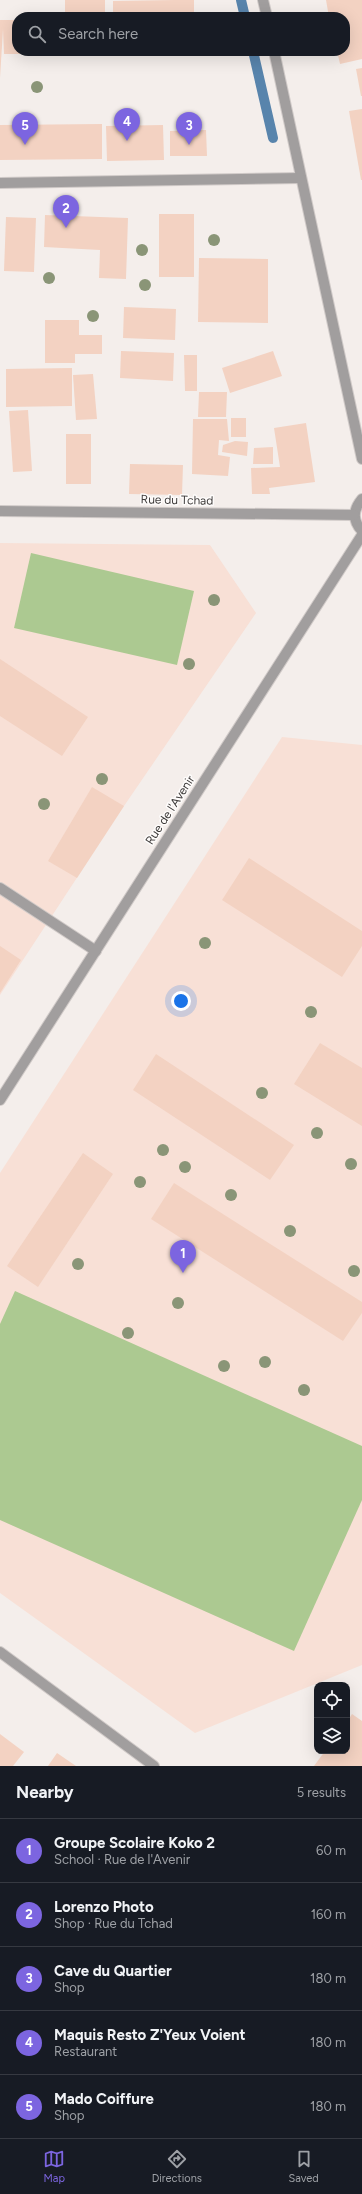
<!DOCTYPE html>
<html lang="en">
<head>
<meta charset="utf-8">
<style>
  :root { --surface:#171b24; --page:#20242c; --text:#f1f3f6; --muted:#9ea1a6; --line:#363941; --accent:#7c65e0 }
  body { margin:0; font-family:Figtree,sans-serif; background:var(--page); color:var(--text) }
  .controls { position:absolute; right:12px; bottom:12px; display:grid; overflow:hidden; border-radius:8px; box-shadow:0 4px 16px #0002 }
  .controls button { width:36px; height:36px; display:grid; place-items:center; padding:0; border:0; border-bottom:1px solid var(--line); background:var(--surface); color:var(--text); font:20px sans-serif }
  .you { position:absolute; left:181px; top:1001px; width:14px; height:14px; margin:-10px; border:3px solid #fff; border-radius:50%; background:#1a73e8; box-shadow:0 0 0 6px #1a73e833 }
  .badge { display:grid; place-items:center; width:26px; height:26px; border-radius:50%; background:var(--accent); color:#fff; font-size:13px; font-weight:700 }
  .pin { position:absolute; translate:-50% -33px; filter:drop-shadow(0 1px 2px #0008) }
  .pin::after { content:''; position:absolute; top:21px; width:14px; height:12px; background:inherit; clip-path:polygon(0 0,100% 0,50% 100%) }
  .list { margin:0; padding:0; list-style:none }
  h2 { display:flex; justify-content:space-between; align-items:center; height:52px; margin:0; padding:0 16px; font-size:17px }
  h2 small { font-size:13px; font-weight:400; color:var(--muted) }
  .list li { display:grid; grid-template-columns:26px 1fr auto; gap:12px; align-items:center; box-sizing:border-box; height:64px; padding:0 16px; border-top:1px solid var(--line) }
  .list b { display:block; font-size:15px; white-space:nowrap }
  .list p { margin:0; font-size:13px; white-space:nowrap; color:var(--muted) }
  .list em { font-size:13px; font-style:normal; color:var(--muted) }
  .icon { flex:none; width:22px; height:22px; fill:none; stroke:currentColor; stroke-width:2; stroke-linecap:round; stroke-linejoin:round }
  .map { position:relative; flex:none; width:362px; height:1766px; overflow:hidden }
  .search { position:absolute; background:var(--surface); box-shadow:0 4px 16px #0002; left:12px; right:12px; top:12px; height:44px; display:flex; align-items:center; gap:10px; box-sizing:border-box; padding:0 14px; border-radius:16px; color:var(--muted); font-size:15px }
  .sheet { height:372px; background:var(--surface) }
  nav { display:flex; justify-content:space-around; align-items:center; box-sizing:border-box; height:56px; border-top:1px solid var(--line); background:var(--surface); font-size:11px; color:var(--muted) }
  nav a { display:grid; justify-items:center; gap:2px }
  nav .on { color:var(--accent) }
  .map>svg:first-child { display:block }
</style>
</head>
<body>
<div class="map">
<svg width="362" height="1766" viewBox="0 0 362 1766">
  <rect width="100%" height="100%" fill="#f4eeeb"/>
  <g fill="#f8e0d6">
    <path d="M 0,543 L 210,545 L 256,613 L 124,806 L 0,995 Z"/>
    <path d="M 282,737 L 362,745 L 362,1665 L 195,1733 L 0,1593 L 0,1173 Z"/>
  </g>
  <g fill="#acc991">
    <path d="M 31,553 L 194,591 L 177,665 L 14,628 Z"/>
    <path d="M 15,1291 L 362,1446 L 362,1500 L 294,1651 L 0,1520 L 0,1324 Z"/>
  </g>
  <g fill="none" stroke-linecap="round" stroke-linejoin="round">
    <g stroke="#5884ac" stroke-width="10">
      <path d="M 241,0 L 245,17"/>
      <path d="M 253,51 L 273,138"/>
    </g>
  </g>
  <g fill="#f3d2c2">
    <path d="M 65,0 L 105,0 L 105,12 L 65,13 Z"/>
    <path d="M 174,0 L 194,0 L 194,17 L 113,17 L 113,1 Z"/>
    <path d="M 326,0 L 362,0 L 362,59 L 340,64 L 337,51 L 345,51 L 345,17 L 329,17 Z"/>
    <path d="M 0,20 L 17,20 L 17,51 L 65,51 L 65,54 L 4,54 L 3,29 L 0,78 Z"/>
    <path d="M 362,68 L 362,96 L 361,96 L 356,69 Z"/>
    <path d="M 362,109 L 362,180 L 361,180 L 349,111 Z"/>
    <path d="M 102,124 L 102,159 L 0,160 L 0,125 Z"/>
    <path d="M 163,125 L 164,160 L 107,161 L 106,126 Z"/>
    <path d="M 206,130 L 207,156 L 170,156 L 170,131 Z"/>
    <rect x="159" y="214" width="35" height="63"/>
    <path d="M 45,215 L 128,218 L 126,279 L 99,278 L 100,250 L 44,247 Z"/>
    <path d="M 6,217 L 36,218 L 34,272 L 4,271 Z"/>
    <path d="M 199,258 L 268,259 L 268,323 L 198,322 Z"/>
    <path d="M 124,307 L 176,309 L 175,340 L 123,338 Z"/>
    <path d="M 45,320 L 79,320 L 79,335 L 102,335 L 102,354 L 75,354 L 75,363 L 45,363 Z"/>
    <path d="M 121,351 L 174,353 L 173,381 L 120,378 Z"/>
    <path d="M 273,351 L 282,376 L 230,393 L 222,368 Z"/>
    <path d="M 184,355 L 197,355 L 197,391 L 185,391 Z"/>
    <path d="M 72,368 L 72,406 L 6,407 L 6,369 Z"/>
    <path d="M 93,374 L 97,419 L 76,420 L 73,375 Z"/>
    <path d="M 199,392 L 227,392 L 226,417 L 198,417 Z"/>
    <path d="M 28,410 L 32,471 L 13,472 L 9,411 Z"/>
    <rect x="231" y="418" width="15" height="19"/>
    <path d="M 193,419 L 227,419 L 229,441 L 219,440 L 218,455 L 230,457 L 228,476 L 192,474 Z"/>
    <path d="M 306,423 L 315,482 L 269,488 L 270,494 L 252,494 L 251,468 L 280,467 L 274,428 Z"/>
    <rect x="66" y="434" width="25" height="50"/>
    <path d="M 235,441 L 248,442 L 247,456 L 222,452 L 223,445 Z"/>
    <path d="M 273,447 L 273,464 L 253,464 L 254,448 Z"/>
    <path d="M 130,464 L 183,465 L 182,495 L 129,494 Z"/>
    <path d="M 0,659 L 88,717 L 62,756 L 0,716 Z"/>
    <path d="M 92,787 L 124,806 L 77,878 L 48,861 Z"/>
    <path d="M 249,858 L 362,931 L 362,946 L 342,977 L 222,900 Z"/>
    <path d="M 0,946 L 21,960 L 0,993 Z"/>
    <path d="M 320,1043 L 362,1068 L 362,1126 L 294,1084 Z"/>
    <path d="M 156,1054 L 294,1145 L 270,1180 L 133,1090 Z"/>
    <path d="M 83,1153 L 113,1174 L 38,1287 L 7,1266 Z"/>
    <path d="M 174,1183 L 362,1302 L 362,1313 L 343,1341 L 151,1219 Z"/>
    <path d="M 352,1714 L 362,1721 L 362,1766 L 314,1766 L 325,1751 L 347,1751 L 347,1722 Z"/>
    <path d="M 0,1734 L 24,1752 L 13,1766 L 0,1766 Z"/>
    <path d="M 57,1753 L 76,1766 L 48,1766 Z"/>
  </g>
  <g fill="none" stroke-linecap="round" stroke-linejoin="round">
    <g stroke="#d0cac8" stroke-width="12">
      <g id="minor">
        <path d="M 263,0 L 267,17"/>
        <path d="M 274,51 L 362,459"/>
        <path d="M 0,183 L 300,178"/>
        <path d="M 362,499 C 353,510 352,520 362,531"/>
        <path d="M 0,511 L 354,515"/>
        <path d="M 0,888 L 96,951"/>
        <path d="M 0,1100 L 362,535"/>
        <path d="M 0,1652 L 154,1766"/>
      </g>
    </g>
    <use href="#minor" stroke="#a19e9e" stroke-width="10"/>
  </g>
  <g fill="#8a9577">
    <circle cx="37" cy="87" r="6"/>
    <circle cx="214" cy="240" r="6"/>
    <circle cx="142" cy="250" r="6"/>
    <circle cx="49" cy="278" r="6"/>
    <circle cx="145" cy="285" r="6"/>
    <circle cx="93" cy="316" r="6"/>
    <circle cx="214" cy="600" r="6"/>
    <circle cx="189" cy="664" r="6"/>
    <circle cx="102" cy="779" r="6"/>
    <circle cx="44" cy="804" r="6"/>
    <circle cx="205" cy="943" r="6"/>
    <circle cx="311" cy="1012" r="6"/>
    <circle cx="262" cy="1093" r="6"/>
    <circle cx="317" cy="1133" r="6"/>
    <circle cx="163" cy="1150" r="6"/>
    <circle cx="351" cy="1164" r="6"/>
    <circle cx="185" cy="1167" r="6"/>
    <circle cx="140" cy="1182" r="6"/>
    <circle cx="231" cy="1195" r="6"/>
    <circle cx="290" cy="1231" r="6"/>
    <circle cx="78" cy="1264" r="6"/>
    <circle cx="354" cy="1271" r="6"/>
    <circle cx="178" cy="1303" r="6"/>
    <circle cx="128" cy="1333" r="6"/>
    <circle cx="265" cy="1362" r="6"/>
    <circle cx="224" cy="1366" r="6"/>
    <circle cx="304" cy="1390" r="6"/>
  </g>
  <g text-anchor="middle" stroke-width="3" stroke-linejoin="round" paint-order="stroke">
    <g font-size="12" fill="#3e3b3a" stroke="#fefcfb">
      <text transform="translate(177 500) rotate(1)" y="4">Rue du Tchad</text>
      <text transform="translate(170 810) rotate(-57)" y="4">Rue de l'Avenir</text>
    </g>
  </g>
</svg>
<div class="controls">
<button><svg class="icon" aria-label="locate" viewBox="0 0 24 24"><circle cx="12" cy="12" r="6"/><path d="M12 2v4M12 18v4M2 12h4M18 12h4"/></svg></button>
<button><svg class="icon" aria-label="layers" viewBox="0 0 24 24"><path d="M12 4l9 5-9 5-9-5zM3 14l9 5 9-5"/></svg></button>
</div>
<div class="you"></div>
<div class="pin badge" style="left:183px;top:1273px">1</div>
<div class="pin badge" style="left:66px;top:228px">2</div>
<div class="pin badge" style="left:189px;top:145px">3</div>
<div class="pin badge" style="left:127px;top:141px">4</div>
<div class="pin badge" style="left:25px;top:145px">5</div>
<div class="search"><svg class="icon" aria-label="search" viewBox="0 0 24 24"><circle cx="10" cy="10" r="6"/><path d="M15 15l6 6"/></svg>Search here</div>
</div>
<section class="sheet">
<h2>Nearby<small>5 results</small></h2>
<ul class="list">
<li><span class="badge">1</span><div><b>Groupe Scolaire Koko 2</b><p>School · Rue de l'Avenir</p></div><em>60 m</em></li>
<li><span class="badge">2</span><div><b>Lorenzo Photo</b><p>Shop · Rue du Tchad</p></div><em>160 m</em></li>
<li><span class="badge">3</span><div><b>Cave du Quartier</b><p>Shop</p></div><em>180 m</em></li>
<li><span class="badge">4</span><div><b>Maquis Resto Z'Yeux Voient</b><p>Restaurant</p></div><em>180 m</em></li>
<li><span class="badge">5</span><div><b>Mado Coiffure</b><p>Shop</p></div><em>180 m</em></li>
</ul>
</section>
<nav>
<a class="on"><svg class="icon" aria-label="map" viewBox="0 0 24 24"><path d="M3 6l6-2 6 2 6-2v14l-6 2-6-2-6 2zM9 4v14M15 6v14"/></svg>Map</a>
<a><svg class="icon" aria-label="directions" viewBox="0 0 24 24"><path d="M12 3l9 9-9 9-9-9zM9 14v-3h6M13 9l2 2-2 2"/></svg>Directions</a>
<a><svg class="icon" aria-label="saved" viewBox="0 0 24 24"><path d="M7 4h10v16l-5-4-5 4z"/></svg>Saved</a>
</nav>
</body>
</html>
